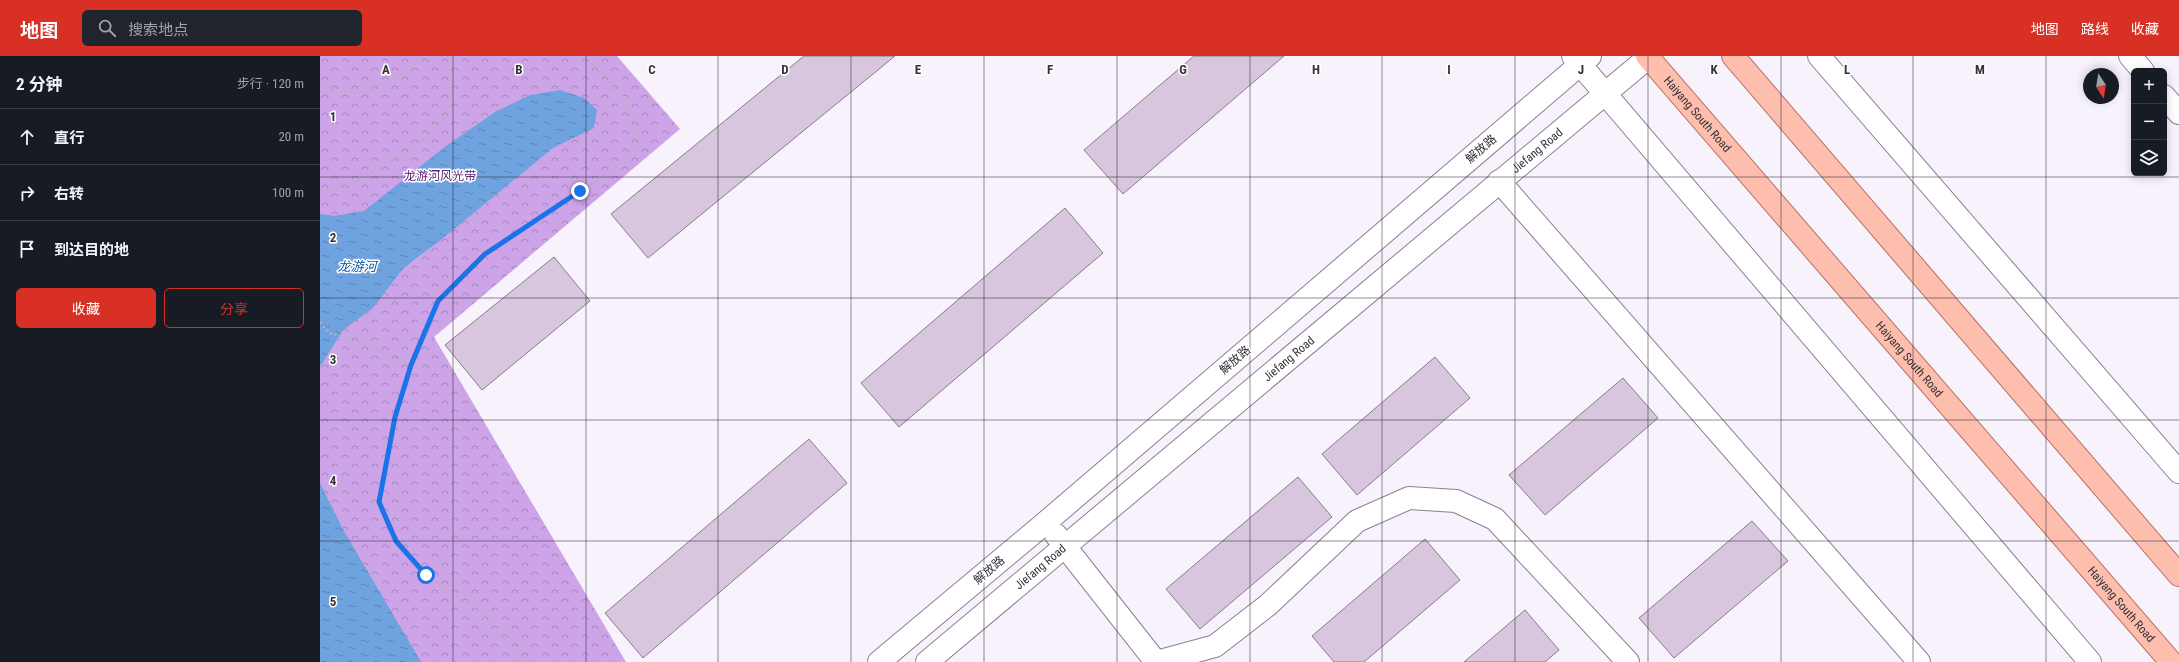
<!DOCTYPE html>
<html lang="zh">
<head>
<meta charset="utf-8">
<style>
  :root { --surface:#171b24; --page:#20242c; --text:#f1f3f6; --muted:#9ea1a6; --line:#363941; --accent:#d93025 }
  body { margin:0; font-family:"Roboto Condensed","Noto Sans SC",sans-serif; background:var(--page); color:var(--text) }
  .controls { position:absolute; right:12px; top:12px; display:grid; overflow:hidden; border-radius:6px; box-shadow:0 2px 10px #0003 }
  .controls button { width:36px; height:36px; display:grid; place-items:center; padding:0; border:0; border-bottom:1px solid var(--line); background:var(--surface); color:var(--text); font:20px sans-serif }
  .compass { position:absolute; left:1763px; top:12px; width:36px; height:36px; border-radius:50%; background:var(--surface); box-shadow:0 2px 10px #0003; rotate:168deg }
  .stop { position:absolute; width:12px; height:12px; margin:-9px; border:3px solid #1a73e8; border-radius:50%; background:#fff }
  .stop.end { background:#1a73e8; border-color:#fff; box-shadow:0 1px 4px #0008 }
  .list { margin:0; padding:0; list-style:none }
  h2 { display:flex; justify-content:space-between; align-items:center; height:52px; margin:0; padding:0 16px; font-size:17px }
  h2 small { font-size:13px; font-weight:400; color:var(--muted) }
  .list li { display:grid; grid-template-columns:26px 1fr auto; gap:12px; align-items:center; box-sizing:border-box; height:56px; padding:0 16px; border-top:1px solid var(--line) }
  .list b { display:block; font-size:15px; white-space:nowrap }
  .list em { font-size:13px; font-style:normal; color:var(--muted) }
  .actions { display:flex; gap:8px; padding:12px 16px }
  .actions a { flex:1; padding:9px 0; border:1px solid var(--accent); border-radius:6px; text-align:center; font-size:14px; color:var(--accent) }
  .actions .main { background:var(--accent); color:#fff }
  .icon { flex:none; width:22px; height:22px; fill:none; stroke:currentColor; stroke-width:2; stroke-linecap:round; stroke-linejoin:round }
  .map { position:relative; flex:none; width:1859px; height:606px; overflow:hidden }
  header { display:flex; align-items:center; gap:24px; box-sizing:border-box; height:56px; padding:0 20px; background:var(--accent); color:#fff }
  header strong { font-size:19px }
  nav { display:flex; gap:22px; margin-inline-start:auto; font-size:14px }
  .search { width:280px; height:36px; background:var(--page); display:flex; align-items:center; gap:10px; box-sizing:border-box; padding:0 14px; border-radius:6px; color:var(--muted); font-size:15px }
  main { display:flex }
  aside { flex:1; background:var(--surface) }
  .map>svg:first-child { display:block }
</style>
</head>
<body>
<header>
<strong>地图</strong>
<div class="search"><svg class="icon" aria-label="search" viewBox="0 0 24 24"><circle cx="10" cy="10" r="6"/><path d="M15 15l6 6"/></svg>搜索地点</div>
<nav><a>地图</a><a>路线</a><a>收藏</a></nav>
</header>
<main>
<aside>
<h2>2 分钟<small>步行 · 120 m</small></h2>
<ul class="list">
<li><svg class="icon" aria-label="ahead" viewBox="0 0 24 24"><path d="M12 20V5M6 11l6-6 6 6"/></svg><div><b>直行</b></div><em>20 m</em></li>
<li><svg class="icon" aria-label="right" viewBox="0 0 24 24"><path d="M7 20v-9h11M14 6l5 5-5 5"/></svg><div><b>右转</b></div><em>100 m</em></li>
<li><svg class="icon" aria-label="arrive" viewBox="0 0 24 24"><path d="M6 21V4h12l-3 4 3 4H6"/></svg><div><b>到达目的地</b></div></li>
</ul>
<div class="actions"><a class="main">收藏</a><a>分享</a></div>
</aside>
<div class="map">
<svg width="1859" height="606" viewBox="0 0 1859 606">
  <defs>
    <pattern id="forest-crowns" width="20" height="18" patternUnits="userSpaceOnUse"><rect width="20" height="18" fill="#cea4e9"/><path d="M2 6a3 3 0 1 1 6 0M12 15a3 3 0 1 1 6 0" fill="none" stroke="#a886be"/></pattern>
    <pattern id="water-ripples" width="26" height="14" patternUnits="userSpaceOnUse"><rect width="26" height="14" fill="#6ea3e0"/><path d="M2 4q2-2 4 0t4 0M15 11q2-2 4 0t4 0" fill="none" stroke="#5b85b7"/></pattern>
  </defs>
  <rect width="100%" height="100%" fill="#f8f2fc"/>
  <path fill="url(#forest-crowns)" d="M 0,0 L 297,0 L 360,73 L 114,281 L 306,606 L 0,606 Z"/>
  <g fill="url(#water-ripples)">
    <path d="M 240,34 L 264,42 L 277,54 L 274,72 L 233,92 L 117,187 L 95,203 L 82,214 L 53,252 L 23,274 L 0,311 L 0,158 L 14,160 L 44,155 L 126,90 L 175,56 L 210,39 Z"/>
    <path d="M 0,427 L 24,475 L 101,606 L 0,606 Z"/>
  </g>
  <g fill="#d7c6dd" stroke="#8a7a8f">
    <path d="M 484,0 L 575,0 L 328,202 L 291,158 Z"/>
    <path d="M 874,0 L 964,0 L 803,138 L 764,94 Z"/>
    <path d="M 745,152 L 783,197 L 579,371 L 541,327 Z"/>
    <path d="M 234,201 L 270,245 L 162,334 L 125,289 Z"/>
    <path d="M 1115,301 L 1150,342 L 1037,439 L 1002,398 Z"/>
    <path d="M 1303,322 L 1338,362 L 1225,459 L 1189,419 Z"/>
    <path d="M 489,383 L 527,427 L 323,602 L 285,557 Z"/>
    <path d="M 978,421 L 1012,461 L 880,573 L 846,533 Z"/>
    <path d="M 1432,465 L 1468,505 L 1354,602 L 1319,562 Z"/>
    <path d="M 1105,483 L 1140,524 L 1044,606 L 1014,606 L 992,580 Z"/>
    <path d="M 1205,554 L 1239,594 L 1225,606 L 1144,606 Z"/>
  </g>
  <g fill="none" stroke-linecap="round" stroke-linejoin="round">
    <g stroke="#8c7f95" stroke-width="24">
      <g id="minor">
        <path d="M 1253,0 L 1770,606"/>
        <path d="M 1499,0 L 1859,416"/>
        <path d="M 1810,0 L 1823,15"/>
        <path d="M 1844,40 L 1859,57"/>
        <path d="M 1179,125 L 1599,606"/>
        <path d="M 736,479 L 836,606"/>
        <path d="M 559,606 L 725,467 L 1270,0"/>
        <path id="s1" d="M 607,606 L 1330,0"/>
        <path d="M 836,606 L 895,590 L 948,549 L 1037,465 L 1089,442 L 1136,445 L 1175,463 L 1308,606"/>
      </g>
    </g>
    <g stroke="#b67061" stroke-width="24">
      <g id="major">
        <path id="s2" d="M 1327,0 L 1851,606"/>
        <path d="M 1413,0 L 1859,519"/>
      </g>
    </g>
    <g stroke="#b7b1bb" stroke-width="2.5" stroke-dasharray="2 3" stroke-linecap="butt">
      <path d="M 0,34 L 36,37 L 81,19 L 103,0"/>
      <path d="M 0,135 L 10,134 L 39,124 L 100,87 L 124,64 L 132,39 L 132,20 L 128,0"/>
      <path d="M 0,266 L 9,277 L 30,282 L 91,309"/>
      <path d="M 206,606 L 153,551 L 105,519 L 76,485 L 59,447 L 75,361 L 91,309 L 118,245 L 165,199 L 215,164 L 307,106 L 316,74 L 303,42 L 266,0"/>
    </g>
    <use href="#minor" stroke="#fff" stroke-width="22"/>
    <use href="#major" stroke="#fdbead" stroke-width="22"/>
  </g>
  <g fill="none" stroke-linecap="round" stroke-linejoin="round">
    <path stroke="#1a73e8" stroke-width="5" d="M 106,519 L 76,485 L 59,446 L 75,361 L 91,309 L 118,245 L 165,198 L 260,135"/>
  </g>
  <path fill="none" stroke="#353039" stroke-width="1" stroke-opacity="0.55" d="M 133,0 L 133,606M 266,0 L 266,606M 398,0 L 398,606M 531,0 L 531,606M 664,0 L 664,606M 797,0 L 797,606M 930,0 L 930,606M 1062,0 L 1062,606M 1195,0 L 1195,606M 1328,0 L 1328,606M 1461,0 L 1461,606M 1593,0 L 1593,606M 1726,0 L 1726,606M 0,121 L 1859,121M 0,242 L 1859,242M 0,364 L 1859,364M 0,485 L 1859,485"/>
  <g text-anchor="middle" stroke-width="3" stroke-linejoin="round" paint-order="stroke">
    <g font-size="12" fill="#353039" stroke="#fff">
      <text dy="4" stroke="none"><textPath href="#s2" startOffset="77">Haiyang South Road</textPath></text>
      <text transform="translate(1161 93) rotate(-41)" y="4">解放路</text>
      <text dy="4" stroke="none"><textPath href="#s1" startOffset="796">Jiefang Road</textPath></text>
      <text dy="4" stroke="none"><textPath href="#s1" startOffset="472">Jiefang Road</textPath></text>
      <text dy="4" stroke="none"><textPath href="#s2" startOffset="401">Haiyang South Road</textPath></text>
      <text transform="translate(915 304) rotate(-41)" y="4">解放路</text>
      <text dy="4" stroke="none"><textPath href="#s1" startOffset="148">Jiefang Road</textPath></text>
      <text transform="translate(669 514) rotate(-40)" y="4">解放路</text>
      <text dy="4" stroke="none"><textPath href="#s2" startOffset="725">Haiyang South Road</textPath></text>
    </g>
    <g font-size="12" fill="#582374" stroke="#fff">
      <text x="120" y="124">龙游河风光带</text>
    </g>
    <g font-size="13" font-style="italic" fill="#05569e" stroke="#fff">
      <text x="37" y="215">龙游河</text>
    </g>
  </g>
  <g font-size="13" text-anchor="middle" font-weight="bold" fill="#353039" stroke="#fff" stroke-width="3" stroke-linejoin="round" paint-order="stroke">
    <text x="66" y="18">A</text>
    <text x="199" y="18">B</text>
    <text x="332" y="18">C</text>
    <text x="465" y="18">D</text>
    <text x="598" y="18">E</text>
    <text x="730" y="18">F</text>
    <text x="863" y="18">G</text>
    <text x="996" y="18">H</text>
    <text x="1129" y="18">I</text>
    <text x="1261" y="18">J</text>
    <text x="1394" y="18">K</text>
    <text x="1527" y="18">L</text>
    <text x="1660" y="18">M</text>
    <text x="13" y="65">1</text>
    <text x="13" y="186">2</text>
    <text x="13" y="308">3</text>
    <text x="13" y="429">4</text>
    <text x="13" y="550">5</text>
  </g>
</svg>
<div class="controls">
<button>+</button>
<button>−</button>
<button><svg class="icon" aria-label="layers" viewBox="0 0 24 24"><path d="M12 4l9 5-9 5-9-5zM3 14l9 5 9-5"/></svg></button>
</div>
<svg class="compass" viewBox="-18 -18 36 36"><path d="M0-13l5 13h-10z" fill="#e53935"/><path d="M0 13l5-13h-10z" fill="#9ea1a6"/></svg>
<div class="stop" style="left:106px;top:519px"></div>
<div class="stop end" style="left:260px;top:135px"></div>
</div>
</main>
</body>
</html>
